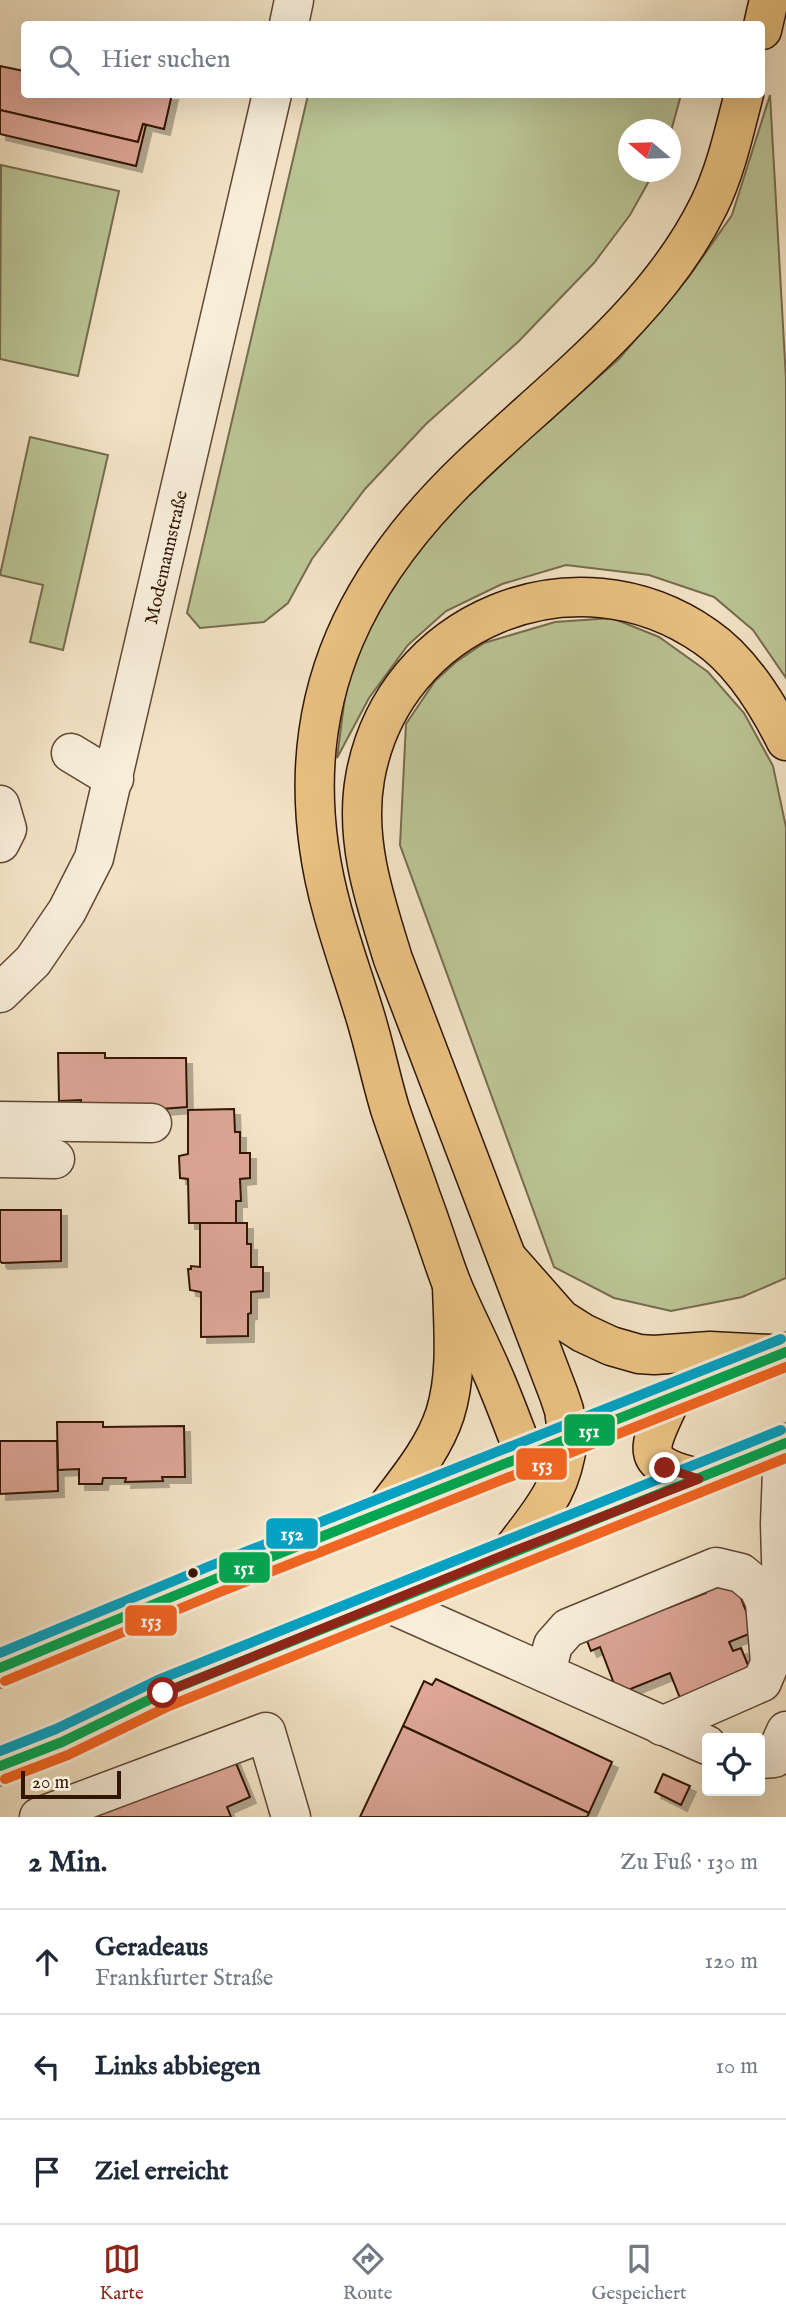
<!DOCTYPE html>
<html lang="de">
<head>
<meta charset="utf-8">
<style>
  :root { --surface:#fff; --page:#f2f2f3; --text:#1f2937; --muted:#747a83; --line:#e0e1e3; --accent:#8f2418 }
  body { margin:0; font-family:"IM FELL English",serif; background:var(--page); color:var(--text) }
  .controls { position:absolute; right:21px; bottom:21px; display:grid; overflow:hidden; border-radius:7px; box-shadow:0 7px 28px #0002 }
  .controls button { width:63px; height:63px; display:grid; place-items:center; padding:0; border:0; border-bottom:2px solid var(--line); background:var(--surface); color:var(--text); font:35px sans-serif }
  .compass { position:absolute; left:618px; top:119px; width:63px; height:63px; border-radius:50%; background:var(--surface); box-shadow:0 7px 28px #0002; rotate:289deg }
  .scale { position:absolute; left:21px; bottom:18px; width:100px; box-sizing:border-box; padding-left:7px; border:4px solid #311505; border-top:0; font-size:19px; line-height:24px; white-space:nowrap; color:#311505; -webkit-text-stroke:5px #f7edd9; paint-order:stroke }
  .stop { position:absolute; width:21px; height:21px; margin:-16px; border:5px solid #8f2418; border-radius:50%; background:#fff }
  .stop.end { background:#8f2418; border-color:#fff; box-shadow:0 2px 7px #0008 }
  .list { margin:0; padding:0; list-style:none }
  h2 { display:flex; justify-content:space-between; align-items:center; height:91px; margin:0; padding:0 28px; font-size:30px }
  h2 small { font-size:23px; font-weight:400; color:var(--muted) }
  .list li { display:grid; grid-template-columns:46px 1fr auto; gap:21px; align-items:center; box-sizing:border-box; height:105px; padding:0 28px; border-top:2px solid var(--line) }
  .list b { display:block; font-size:26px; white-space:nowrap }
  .list p { margin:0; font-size:23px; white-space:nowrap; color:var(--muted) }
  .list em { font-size:23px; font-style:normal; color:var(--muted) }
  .icon { flex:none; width:38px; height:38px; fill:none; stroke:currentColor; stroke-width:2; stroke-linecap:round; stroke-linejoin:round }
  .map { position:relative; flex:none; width:786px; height:1817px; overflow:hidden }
  .search { position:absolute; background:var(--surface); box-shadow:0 7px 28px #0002; left:21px; right:21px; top:21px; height:77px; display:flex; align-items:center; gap:18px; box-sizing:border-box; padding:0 24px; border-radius:7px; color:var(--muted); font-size:26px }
  .sheet { height:406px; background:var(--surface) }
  nav { display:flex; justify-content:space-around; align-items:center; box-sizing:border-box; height:98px; border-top:2px solid var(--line); background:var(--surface); font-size:19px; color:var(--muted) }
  nav a { display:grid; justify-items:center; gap:4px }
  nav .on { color:var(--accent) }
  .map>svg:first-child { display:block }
</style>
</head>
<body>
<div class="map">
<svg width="786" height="1817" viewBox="0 0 786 1817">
  <defs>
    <filter id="shadow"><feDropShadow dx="6" dy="6" stdDeviation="0" flood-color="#0004"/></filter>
  </defs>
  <rect width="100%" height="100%" fill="#f2e3c5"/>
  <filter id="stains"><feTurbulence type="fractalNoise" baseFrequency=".00286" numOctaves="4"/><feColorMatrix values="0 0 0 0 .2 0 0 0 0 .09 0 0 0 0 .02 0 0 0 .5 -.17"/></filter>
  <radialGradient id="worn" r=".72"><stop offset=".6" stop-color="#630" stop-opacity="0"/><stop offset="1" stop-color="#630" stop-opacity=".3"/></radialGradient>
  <g fill="#bac495" stroke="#766c4d" stroke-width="2">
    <path d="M 308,95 L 681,95 L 671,131 L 628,130 L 628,172 L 654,172 L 630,215 L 594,263 L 519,341 L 426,424 L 365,489 L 312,559 L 288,603 L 264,622 L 200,628 L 187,613 Z"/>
    <path d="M 770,95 L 786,379 L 786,678 L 753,630 L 714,597 L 649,575 L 566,565 L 502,584 L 446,611 L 408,645 L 369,698 L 337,758 L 346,688 L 377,607 L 434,529 L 543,425 L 619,359 L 688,278 L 732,215 Z"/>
    <path d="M 1,165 L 119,191 L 78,376 L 0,359 Z"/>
    <path d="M 30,437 L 108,455 L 63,650 L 30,642 L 43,585 L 0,575 Z"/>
    <path d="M 612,618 L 659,637 L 708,672 L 744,713 L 773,766 L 786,827 L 786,1278 L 742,1297 L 671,1311 L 614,1298 L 554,1267 L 400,845 L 406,724 L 435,681 L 456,662 L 484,643 L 555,622 Z"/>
  </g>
  <g fill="#dda697" stroke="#311505" stroke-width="2" filter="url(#shadow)">
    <path d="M 0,66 L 24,71 L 24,94 L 172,94 L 164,129 L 143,124 L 138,142 L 0,110 Z"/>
    <path d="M 0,110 L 138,142 L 143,124 L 146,125 L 136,166 L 0,134 Z"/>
    <path d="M 58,1053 L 105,1053 L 105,1058 L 186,1058 L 187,1107 L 81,1115 L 81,1100 L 59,1101 Z"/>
    <path d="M 234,1109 L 235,1132 L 240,1132 L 240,1153 L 250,1153 L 250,1178 L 240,1179 L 241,1201 L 236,1201 L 236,1223 L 189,1223 L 188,1179 L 180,1178 L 179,1156 L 188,1154 L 188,1110 Z"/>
    <path d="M 0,1210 L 61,1210 L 61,1261 L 2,1263 L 0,1261 Z"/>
    <path d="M 200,1223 L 247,1223 L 247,1244 L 251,1244 L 251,1267 L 263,1267 L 263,1291 L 251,1292 L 251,1313 L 248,1314 L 248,1336 L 201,1337 L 201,1292 L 190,1290 L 188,1269 L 191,1269 L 191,1266 L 200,1267 Z"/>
    <path d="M 57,1422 L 103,1422 L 103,1427 L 184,1426 L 185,1477 L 162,1477 L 163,1481 L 125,1482 L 126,1478 L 103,1478 L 102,1484 L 79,1484 L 79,1469 L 58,1470 Z"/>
    <path d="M 0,1441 L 57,1441 L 58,1491 L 0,1494 Z"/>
    <path d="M 734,1580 L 754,1632 L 729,1642 L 733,1651 L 741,1648 L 752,1675 L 682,1703 L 670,1673 L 618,1694 L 600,1647 L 591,1651 L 583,1631 L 670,1607 L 706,1593 L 705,1589 Z"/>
    <path d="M 436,1679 L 612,1762 L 589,1813 L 403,1726 L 424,1681 L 432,1685 Z"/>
    <path d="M 403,1726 L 589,1813 L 587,1817 L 360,1817 Z"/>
    <path d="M 233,1756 L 250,1797 L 227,1807 L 231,1817 L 98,1817 L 97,1814 Z"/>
    <path d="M 663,1774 L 690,1786 L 681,1805 L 655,1792 Z"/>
  </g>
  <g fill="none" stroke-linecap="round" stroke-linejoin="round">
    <g stroke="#614835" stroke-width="41">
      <g id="minor">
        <path d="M 289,24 L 294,0"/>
        <path d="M 71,753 L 114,779"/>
        <path d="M 0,805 L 7,829 L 0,843"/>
        <path d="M 0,993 L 33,961 L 67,911 L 94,858 L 272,94"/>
        <path d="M 0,1121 L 152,1123"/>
        <path d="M 0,1158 L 55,1159"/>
        <path d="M 388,1603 L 707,1745"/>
        <path d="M 783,1625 L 780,1524 L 783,1444"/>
        <path d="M 546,1673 L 553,1645 L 568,1628 L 716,1567 L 741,1573 L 758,1587 L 765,1602 L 770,1663 L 762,1682 L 662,1726"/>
        <path d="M 760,1759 L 774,1758 L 786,1731"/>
        <path d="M 39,1817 L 266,1732 L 291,1817"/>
      </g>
    </g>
    <g stroke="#311505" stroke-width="41">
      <g id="major">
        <path d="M 509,1260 L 561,1319 L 583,1333 L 611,1346 L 639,1354 L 654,1355 L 710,1351 L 770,1354"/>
        <path d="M 671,1399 C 649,1447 635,1464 699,1478"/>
        <path d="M 382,1514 C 405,1483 433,1451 445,1414 C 458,1373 453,1327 452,1285"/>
        <path d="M 511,1552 C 541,1511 562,1492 568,1439"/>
        <path d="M 0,1668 L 215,1579 L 786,1352"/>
        <path d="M 0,1766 L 62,1742 L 163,1693 L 786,1443"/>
      </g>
    </g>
    <g stroke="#311505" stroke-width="41">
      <g id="highway">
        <path d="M 762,30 L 769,0"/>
        <path d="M 568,1439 L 564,1410 L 559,1395 L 393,959 C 375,901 354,840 365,778 C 393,620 575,545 706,637 C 741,661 767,703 786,741"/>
        <path d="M 525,1456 C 516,1432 507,1408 497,1384 C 483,1350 466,1318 452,1285 C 441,1256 432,1226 421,1197 C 411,1168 400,1139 390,1109 C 381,1079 375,1049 366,1019 C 349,962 327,907 319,847 C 297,691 359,573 470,467 C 554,387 657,312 709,205 C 726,170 734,132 744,94"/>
      </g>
    </g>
    <use href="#minor" stroke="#f7edd9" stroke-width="38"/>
    <use href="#major" stroke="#e9c282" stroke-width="38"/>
    <use href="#highway" stroke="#e9c282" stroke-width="38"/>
    <g stroke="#f7edd9" stroke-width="16">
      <g id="bus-1">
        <path d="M 0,1668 L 215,1579 L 786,1352"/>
        <path d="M 0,1766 L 62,1742 L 163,1693 L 786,1443"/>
      </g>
    </g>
    <g stroke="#f7edd9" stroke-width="16">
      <g id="bus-2">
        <path d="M 5,1681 L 220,1592 L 786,1367"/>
        <path d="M 5,1779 L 68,1755 L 169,1706 L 786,1458"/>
      </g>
    </g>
    <g stroke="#f7edd9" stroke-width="16">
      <g id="bus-3">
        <path d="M 0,1653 L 210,1566 L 781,1339"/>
        <path d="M 0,1751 L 56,1729 L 158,1680 L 781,1430"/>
      </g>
    </g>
    <use href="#bus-1" stroke="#00a651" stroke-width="10"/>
    <use href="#bus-2" stroke="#f26522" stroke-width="10"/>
    <use href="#bus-3" stroke="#02a2c4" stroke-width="10"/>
  </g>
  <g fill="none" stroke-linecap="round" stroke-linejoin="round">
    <path stroke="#8f2418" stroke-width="9" d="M 163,1693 L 511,1552 L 699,1479 L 665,1468"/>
  </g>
  <circle fill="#311505" stroke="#f7edd9" stroke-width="2.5" cx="193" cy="1573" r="6"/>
  <g text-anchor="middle" stroke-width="5" stroke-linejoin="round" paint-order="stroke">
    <g font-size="19" fill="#311505" stroke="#f7edd9">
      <text transform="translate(165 557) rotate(-77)" y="7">Modemannstraße</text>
    </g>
  </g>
  <g stroke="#f7edd9" stroke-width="2.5">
    <rect x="563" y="1413" width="53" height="34" rx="7" fill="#00a651"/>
    <rect x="515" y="1447" width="53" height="34" rx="7" fill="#f26522"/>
    <rect x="265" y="1517" width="54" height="33" rx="7" fill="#02a2c4"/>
    <rect x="218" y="1551" width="53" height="33" rx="7" fill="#00a651"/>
    <rect x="124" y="1604" width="54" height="33" rx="7" fill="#f26522"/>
  </g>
  <g font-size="19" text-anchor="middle" font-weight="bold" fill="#fff">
    <text x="589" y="1437">151</text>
    <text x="542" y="1471">153</text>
    <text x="292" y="1540">152</text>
    <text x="244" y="1574">151</text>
    <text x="151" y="1627">153</text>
  </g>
  <rect width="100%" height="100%" filter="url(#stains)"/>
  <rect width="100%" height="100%" fill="url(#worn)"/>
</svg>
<div class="controls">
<button><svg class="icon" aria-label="locate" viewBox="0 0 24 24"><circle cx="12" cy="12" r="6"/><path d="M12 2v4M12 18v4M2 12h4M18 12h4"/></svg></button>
</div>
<svg class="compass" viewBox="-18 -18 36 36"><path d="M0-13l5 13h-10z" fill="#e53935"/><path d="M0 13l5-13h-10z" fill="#747a83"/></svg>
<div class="scale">20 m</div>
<div class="stop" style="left:163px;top:1693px"></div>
<div class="stop end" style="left:665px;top:1468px"></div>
<div class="search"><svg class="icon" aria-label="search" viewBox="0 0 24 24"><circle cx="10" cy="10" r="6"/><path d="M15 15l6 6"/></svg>Hier suchen</div>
</div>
<section class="sheet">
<h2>2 Min.<small>Zu Fuß · 130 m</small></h2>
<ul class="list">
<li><svg class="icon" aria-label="ahead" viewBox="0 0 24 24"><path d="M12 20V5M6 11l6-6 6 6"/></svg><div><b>Geradeaus</b><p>Frankfurter Straße</p></div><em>120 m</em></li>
<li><svg class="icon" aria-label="left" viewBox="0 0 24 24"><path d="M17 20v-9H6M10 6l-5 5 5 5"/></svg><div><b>Links abbiegen</b></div><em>10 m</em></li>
<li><svg class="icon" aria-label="arrive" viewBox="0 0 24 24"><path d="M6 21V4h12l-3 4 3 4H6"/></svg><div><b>Ziel erreicht</b></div></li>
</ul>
</section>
<nav>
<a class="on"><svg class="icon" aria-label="map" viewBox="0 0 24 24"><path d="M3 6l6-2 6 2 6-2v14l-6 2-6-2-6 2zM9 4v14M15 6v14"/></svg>Karte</a>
<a><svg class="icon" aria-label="directions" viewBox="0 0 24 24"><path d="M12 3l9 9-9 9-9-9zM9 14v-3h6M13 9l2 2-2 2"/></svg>Route</a>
<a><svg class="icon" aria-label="saved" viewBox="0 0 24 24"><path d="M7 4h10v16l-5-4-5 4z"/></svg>Gespeichert</a>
</nav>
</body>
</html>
